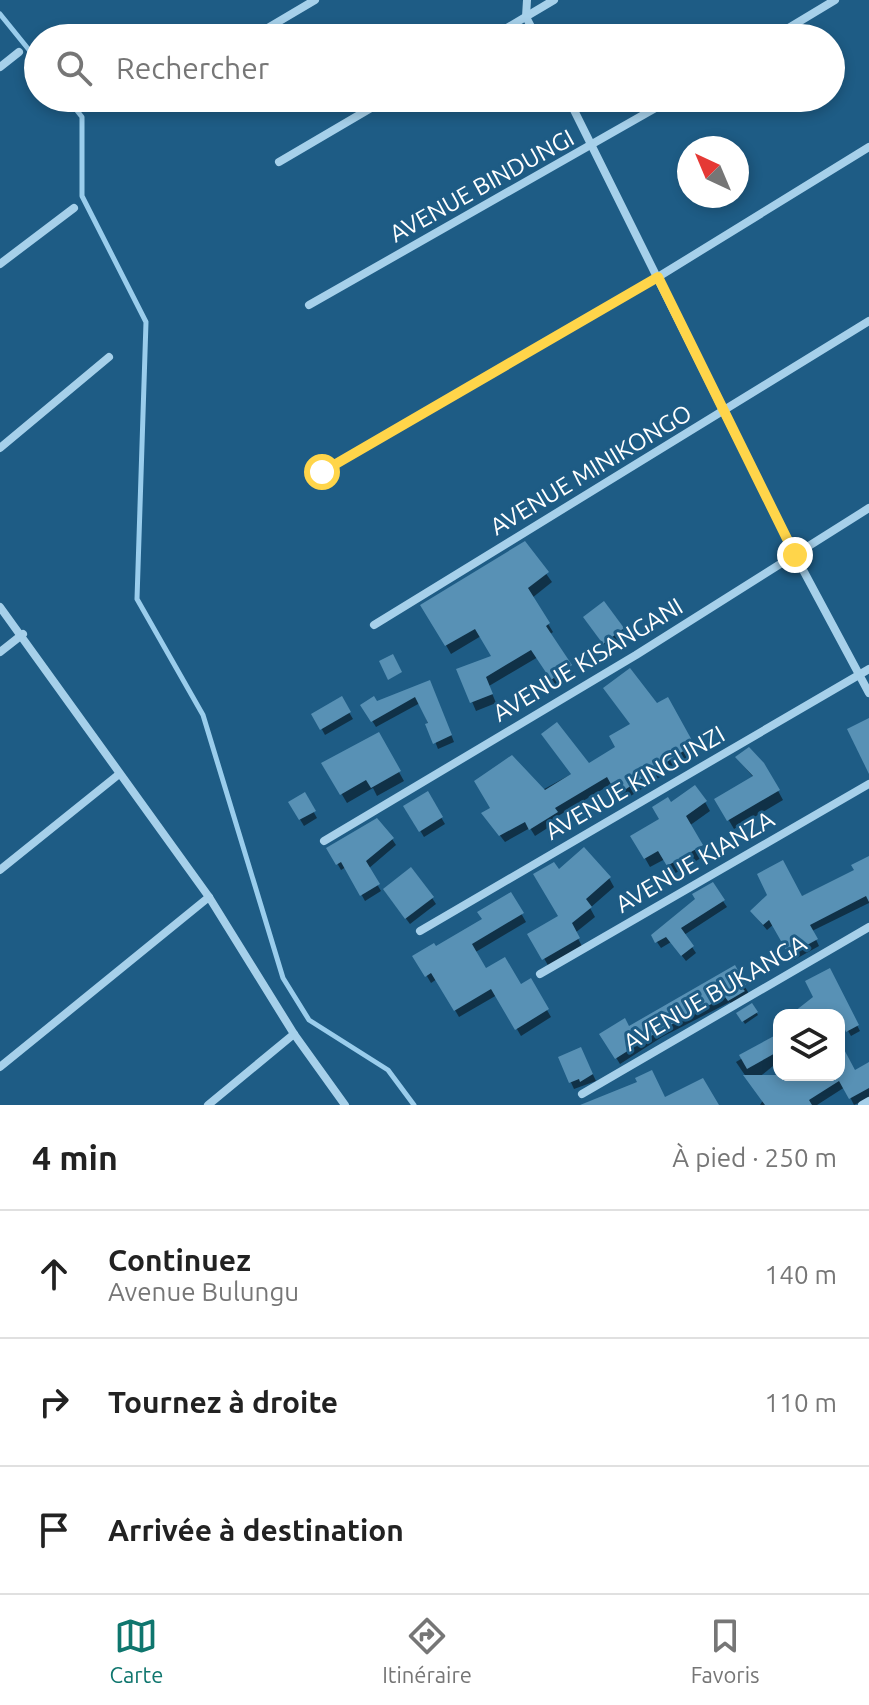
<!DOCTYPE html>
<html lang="fr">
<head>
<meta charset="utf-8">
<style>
  :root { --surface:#fff; --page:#f6f6f6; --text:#222; --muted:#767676; --line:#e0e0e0; --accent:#0f766e }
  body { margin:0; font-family:Ubuntu,sans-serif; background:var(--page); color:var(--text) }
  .controls { position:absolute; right:24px; bottom:24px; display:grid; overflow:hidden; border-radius:16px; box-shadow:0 4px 12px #0003 }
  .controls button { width:72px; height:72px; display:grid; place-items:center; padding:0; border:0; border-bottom:2px solid var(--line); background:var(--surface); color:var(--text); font:40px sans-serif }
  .compass { position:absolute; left:677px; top:136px; width:72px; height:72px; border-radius:50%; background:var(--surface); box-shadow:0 4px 12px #0003; rotate:316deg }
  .stop { position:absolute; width:24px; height:24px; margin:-18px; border:6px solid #ffd54a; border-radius:50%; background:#fff }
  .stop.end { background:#ffd54a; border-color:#fff; box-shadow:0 2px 8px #0008 }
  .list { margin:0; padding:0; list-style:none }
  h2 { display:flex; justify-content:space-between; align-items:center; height:104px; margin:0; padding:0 32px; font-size:34px }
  h2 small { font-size:26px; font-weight:400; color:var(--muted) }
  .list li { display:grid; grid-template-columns:52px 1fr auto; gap:24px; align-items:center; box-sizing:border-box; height:128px; padding:0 32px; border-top:2px solid var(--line) }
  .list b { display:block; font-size:30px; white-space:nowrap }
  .list p { margin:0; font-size:26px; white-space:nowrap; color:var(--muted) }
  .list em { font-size:26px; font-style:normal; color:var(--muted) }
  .icon { flex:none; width:44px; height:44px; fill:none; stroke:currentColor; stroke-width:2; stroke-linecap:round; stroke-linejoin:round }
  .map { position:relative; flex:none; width:869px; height:1105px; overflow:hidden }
  .search { position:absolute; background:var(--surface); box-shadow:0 4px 12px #0003; left:24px; right:24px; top:24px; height:88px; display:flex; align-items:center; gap:20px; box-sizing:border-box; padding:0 28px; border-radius:44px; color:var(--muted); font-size:30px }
  .sheet { height:488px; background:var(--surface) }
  nav { display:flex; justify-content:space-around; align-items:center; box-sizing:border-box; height:112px; border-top:2px solid var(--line); background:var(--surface); font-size:22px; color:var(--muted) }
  nav a { display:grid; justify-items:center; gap:4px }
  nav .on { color:var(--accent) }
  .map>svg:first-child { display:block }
</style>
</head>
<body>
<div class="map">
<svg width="869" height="1105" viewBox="0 0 869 1105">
  <rect width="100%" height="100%" fill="#1e5c85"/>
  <g fill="#0007">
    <path d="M 524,543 L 552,582 L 532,598 L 553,632 L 549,635 L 575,675 L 557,687 L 538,657 L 489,686 L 496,703 L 476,711 L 459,671 L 494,657 L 481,636 L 451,654 L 423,605 Z"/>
    <path d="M 590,624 L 622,629 L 626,635 L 608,649 Z"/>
    <path d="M 433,689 L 454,742 L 438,749 L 420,703 L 376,727 L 363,706 Z"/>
    <path d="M 341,699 L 353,719 L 325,735 L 314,715 Z"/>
    <path d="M 667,700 L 697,753 L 623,801 L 613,783 L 558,816 L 560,820 L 535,836 L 530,828 L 505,842 L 488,820 L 615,750 L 632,725 Z"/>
    <path d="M 378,735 L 404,781 L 377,796 L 373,788 L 347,803 L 324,764 Z"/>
    <path d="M 737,758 L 764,765 L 783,800 L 734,829 L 717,800 L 754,778 Z"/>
    <path d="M 427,794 L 445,824 L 424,837 L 406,807 Z"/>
    <path d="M 304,795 L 317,818 L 304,826 L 290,803 Z"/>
    <path d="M 705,802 L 710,811 L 689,826 L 706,855 L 674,874 L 665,859 L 650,867 L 633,837 L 662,820 L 670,805 Z"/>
    <path d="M 392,839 L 396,845 L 368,869 L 381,891 L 365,901 L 346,867 L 341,870 L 329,849 Z"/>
    <path d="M 869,866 L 869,903 L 812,931 L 819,946 L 794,960 L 774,924 L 767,930 L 756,917 Z"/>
    <path d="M 558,872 L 609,878 L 614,887 L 590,908 L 595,917 L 575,933 L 583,948 L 549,967 L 530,934 L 560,916 Z"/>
    <path d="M 712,885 L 727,907 L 684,935 L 696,953 L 686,961 L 671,942 L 661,948 L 653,936 Z"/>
    <path d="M 510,894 L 526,922 L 474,953 L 485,971 L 520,987 L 530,981 L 551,1017 L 521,1036 L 497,995 L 459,1017 L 437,979 L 431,983 L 415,956 L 435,949 L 484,920 Z"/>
    <path d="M 389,896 L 432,898 L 436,904 L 410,924 Z"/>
    <path d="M 734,968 L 748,992 L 746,998 L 733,1006 L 730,1002 L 662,1037 L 620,1064 L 602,1035 L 629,1028 Z"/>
    <path d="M 829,971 L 860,1031 L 851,1036 L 839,1015 L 798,1015 L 815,997 Z"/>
    <path d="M 752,1006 L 758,1015 L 745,1024 L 738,1013 Z"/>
    <path d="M 774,1039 L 779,1048 L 779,1061 L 751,1084 L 736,1062 Z"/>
    <path d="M 839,1044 L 854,1072 L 869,1065 L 869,1098 L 854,1105 L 845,1087 L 817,1105 L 760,1105 L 779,1075 L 839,1075 Z"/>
    <path d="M 584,1056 L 596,1081 L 574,1089 L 560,1058 Z"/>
  </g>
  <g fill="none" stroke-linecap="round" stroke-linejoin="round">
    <g stroke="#9acdec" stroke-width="5">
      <path d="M 0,14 L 38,61"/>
      <path d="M 67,98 L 82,117 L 82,196 L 146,322 L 137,599 L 203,715 L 283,978 L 309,1020 L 388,1070 L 414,1105"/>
    </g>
  </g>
  <g fill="#5891b5">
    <path d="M 525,541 L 549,572 L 528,588 L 550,623 L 546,626 L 572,665 L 551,680 L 531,650 L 486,677 L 493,694 L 470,703 L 456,669 L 491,656 L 475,629 L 445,646 L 420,605 Z"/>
    <path d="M 604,601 L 624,628 L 603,644 L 583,617 Z"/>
    <path d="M 393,654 L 402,672 L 388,680 L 379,661 Z"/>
    <path d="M 630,668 L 657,703 L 668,697 L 694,744 L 617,795 L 607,777 L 555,808 L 558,812 L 529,830 L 525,822 L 499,836 L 481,813 L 490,808 L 474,781 L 512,755 L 545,790 L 571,774 L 541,734 L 557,722 L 589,763 L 615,747 L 609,736 L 630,724 L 603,688 Z"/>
    <path d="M 430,680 L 452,735 L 433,744 L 425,724 L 428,723 L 415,697 L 371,722 L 360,705 L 374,696 L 377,701 Z"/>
    <path d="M 342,696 L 351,712 L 320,730 L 311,714 Z"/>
    <path d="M 869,718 L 869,774 L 847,729 Z"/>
    <path d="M 379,732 L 401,771 L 371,788 L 366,780 L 340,795 L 321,763 Z"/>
    <path d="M 749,747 L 764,763 L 780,790 L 727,821 L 714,799 L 753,776 L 735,757 Z"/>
    <path d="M 695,785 L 707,801 L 686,816 L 703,845 L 667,866 L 658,851 L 644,859 L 630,836 L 659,819 L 652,807 L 668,797 L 671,802 Z"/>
    <path d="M 428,791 L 443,817 L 419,832 L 403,806 Z"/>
    <path d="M 305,792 L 316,811 L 299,820 L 288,802 Z"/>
    <path d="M 377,818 L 394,838 L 366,861 L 380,884 L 360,896 L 341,862 L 336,865 L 326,848 Z"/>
    <path d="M 584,847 L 611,877 L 586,899 L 592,907 L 572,923 L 580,938 L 542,960 L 527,934 L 558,916 L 533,874 L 554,862 L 559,869 Z"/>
    <path d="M 869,856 L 869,902 L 866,896 L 810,925 L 818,939 L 789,955 L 769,920 L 763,925 L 750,911 L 767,895 L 757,874 L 783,860 L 802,896 L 854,870 L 851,865 Z"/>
    <path d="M 411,867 L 434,897 L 405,919 L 383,889 Z"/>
    <path d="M 713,882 L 725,900 L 681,928 L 694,946 L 681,956 L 666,937 L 655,943 L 651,935 L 695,899 L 692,894 Z"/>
    <path d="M 511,892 L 524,913 L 472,944 L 486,968 L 505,957 L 521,984 L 531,978 L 549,1009 L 515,1030 L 491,989 L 454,1011 L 431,973 L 425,977 L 412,956 L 434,943 L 436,946 L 482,919 L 477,912 Z"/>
    <path d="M 735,965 L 746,985 L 742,988 L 745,991 L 728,1001 L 725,997 L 659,1031 L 615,1059 L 599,1034 L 625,1018 L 629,1026 Z"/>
    <path d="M 830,968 L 859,1025 L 846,1032 L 839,1015 L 790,1015 L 813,997 L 805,981 Z"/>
    <path d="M 752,1003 L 758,1012 L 742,1022 L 736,1013 Z"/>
    <path d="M 774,1036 L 779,1051 L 747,1069 L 739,1055 Z"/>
    <path d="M 839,1040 L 855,1070 L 869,1062 L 869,1088 L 849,1099 L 839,1081 L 809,1100 L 812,1105 L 765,1105 L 743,1075 L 839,1075 Z"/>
    <path d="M 581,1047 L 593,1074 L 580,1082 L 579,1079 L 569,1083 L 558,1057 Z"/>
    <path d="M 652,1070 L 665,1097 L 703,1078 L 719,1105 L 580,1105 L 637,1082 L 635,1078 Z"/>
  </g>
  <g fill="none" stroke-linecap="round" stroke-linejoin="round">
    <g stroke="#a6d0ea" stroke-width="8">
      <path d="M 527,0 L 526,17 L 537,38"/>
      <path d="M 251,38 L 315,0"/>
      <path d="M 490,38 L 554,0"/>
      <path d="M 772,38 L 835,0"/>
      <path d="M 0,67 L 19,52"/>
      <path d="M 568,98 L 795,555 L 869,693"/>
      <path d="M 279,162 L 388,98"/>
      <path d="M 0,264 L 74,208"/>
      <path d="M 309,305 L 673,98"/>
      <path d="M 0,448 L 109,357"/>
      <path d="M 322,472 L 658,277 L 869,147"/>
      <path d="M 0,607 L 209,897 L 294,1034 L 345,1105"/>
      <path d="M 374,625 L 869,321"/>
      <path d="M 0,652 L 23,634"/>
      <path d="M 324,841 L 636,655 L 869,508"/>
      <path d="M 0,870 L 118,775"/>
      <path d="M 420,931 L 869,669"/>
      <path d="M 540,974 L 869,784"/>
      <path d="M 0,1067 L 209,897"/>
      <path d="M 582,1094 L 869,927"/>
      <path d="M 208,1105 L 294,1034"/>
      <path d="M 862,1105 L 869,1101"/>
    </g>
  </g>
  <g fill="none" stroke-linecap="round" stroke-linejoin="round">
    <path stroke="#ffd54a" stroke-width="10" d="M 322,472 L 658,277 L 795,555"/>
  </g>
  <g text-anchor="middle" stroke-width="6" stroke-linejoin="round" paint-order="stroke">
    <g font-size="24" fill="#fff" stroke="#1e5c85">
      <text transform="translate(482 186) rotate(-29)" y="8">AVENUE BINDUNGI</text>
      <text transform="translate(591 470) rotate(-31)" y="8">AVENUE MINIKONGO</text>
      <text transform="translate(588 660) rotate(-31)" y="8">AVENUE KISANGANI</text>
      <text transform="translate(635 783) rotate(-30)" y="8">AVENUE KINGUNZI</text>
      <text transform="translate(695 862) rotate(-30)" y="8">AVENUE KIANZA</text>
      <text transform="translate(715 993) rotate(-30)" y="8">AVENUE BUKANGA</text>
    </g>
  </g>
</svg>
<div class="controls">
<button><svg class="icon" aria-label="layers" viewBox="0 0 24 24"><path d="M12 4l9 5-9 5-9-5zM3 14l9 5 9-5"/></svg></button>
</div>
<svg class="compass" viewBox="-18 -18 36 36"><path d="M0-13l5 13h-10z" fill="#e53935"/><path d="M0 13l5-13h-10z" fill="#767676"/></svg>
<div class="stop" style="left:322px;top:472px"></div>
<div class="stop end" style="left:795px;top:555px"></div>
<div class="search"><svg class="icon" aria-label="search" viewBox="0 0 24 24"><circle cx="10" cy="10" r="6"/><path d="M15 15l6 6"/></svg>Rechercher</div>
</div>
<section class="sheet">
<h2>4 min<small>À pied · 250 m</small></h2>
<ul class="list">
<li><svg class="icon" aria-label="ahead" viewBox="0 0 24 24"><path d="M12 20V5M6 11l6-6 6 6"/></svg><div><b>Continuez</b><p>Avenue Bulungu</p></div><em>140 m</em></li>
<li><svg class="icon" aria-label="right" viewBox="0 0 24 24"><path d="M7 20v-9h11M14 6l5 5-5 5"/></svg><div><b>Tournez à droite</b></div><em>110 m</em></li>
<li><svg class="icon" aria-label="arrive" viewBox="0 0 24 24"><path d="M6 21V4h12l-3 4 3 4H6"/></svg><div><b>Arrivée à destination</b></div></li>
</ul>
</section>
<nav>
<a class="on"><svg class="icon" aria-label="map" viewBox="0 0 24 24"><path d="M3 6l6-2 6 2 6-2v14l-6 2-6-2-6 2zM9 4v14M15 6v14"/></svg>Carte</a>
<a><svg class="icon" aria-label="directions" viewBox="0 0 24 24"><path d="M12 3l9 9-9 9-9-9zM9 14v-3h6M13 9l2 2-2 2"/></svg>Itinéraire</a>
<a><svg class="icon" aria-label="saved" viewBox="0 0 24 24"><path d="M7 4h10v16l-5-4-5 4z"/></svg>Favoris</a>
</nav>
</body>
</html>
